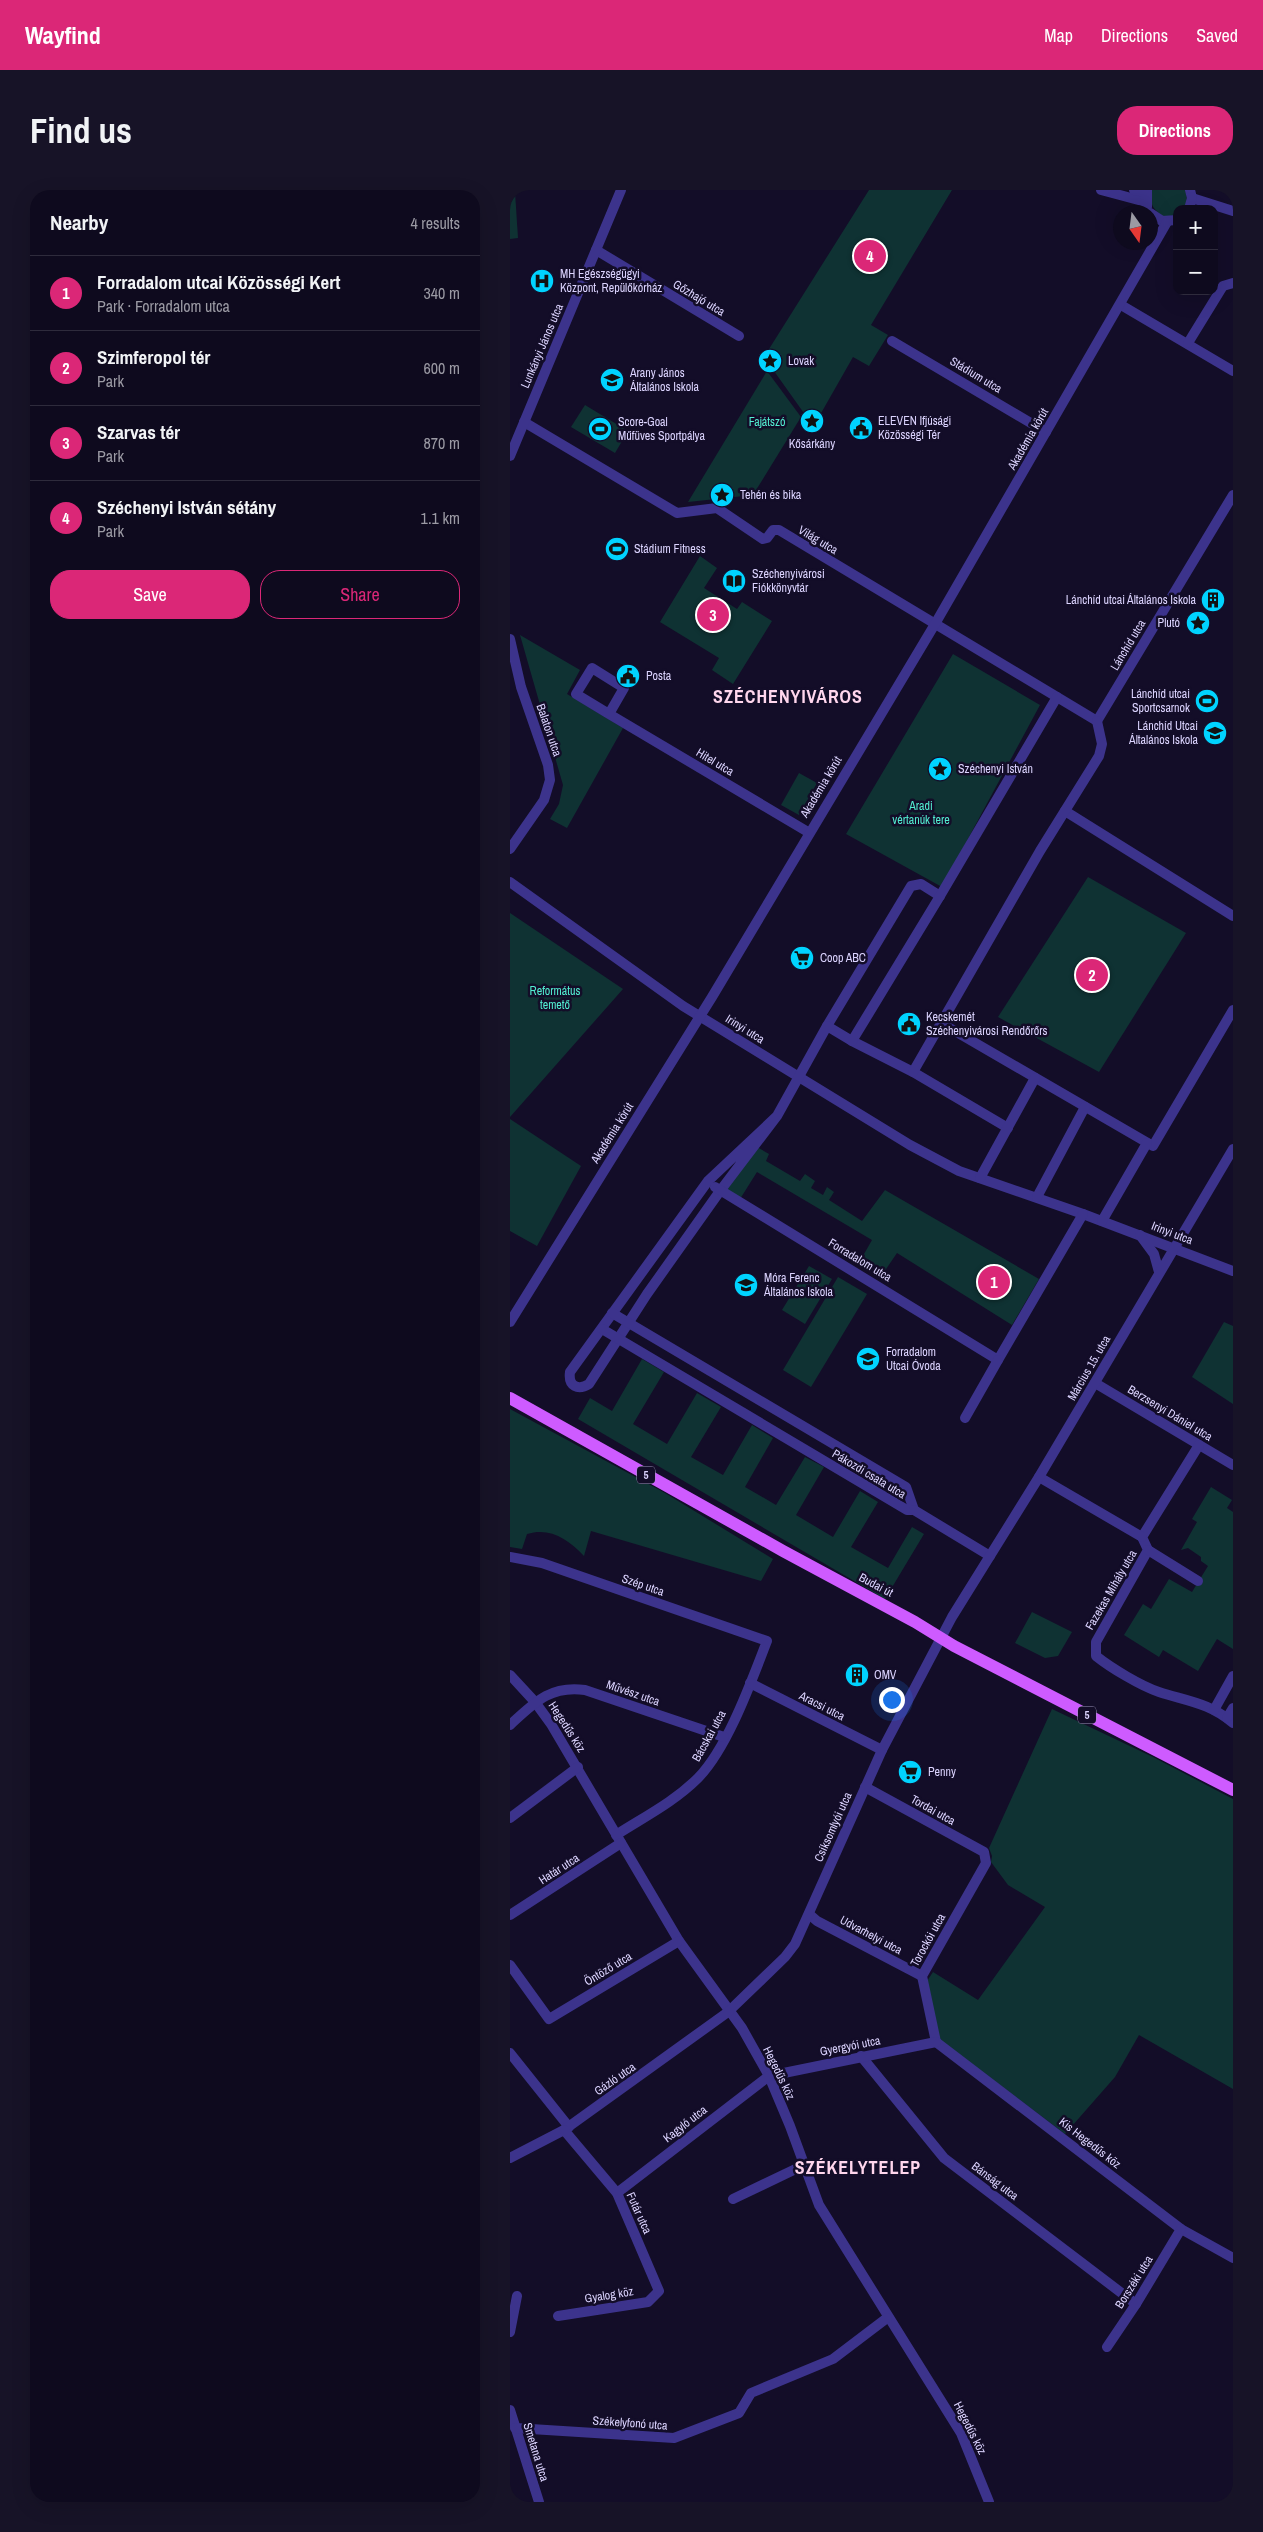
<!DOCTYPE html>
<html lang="en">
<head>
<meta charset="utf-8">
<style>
  :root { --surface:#0e0a1e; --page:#171327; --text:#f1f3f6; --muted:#9b9aa4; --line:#2e2b3c; --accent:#db2777 }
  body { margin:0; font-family:"Archivo Narrow",sans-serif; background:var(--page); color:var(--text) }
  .controls { position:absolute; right:15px; top:15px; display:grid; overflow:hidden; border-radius:10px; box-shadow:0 5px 20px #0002 }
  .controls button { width:45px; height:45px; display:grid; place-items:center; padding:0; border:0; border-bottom:1px solid var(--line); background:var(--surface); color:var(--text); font:25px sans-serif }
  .compass { position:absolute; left:603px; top:15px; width:45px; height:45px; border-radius:50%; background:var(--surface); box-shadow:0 5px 20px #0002; rotate:166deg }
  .you { position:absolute; left:381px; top:1509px; width:18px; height:18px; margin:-12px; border:4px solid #fff; border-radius:50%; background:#1a73e8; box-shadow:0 0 0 8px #1a73e833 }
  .badge { display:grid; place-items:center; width:32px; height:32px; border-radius:50%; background:var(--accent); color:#fff; font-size:16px; font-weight:700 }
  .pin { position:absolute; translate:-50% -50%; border:2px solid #fff; box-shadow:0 1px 5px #0006 }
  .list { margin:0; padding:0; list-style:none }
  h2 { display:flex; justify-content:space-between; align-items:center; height:65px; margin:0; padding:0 20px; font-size:21px }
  h2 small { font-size:16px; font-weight:400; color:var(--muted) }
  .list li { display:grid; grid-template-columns:32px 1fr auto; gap:15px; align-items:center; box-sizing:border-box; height:75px; padding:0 20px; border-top:1px solid var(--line) }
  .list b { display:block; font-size:19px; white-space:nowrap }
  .list p { margin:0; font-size:16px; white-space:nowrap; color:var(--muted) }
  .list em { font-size:16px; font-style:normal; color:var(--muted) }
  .actions { display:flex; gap:10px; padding:15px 20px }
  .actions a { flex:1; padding:11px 0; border:1px solid var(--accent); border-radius:20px; text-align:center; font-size:18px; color:var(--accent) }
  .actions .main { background:var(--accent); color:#fff }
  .map { position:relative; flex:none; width:723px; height:2312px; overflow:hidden; border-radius:20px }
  header { display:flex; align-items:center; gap:30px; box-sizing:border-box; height:70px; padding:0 25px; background:var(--accent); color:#fff }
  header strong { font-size:24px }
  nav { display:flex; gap:28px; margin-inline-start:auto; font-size:18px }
  .intro { display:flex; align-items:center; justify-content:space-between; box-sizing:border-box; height:120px; padding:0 30px }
  h1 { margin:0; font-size:35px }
  .button { padding:12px 22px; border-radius:20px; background:var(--accent); color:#fff; font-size:18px; font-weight:700 }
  main { display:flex; gap:30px; padding:0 30px }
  aside { flex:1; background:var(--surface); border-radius:20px; box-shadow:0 5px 20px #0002 }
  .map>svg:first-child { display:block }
</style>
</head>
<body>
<header>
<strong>Wayfind</strong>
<nav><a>Map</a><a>Directions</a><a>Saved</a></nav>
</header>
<div class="intro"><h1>Find us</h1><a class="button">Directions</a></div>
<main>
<aside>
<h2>Nearby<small>4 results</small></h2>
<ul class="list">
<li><span class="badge">1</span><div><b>Forradalom utcai Közösségi Kert</b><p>Park · Forradalom utca</p></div><em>340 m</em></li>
<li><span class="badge">2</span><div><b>Szimferopol tér</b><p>Park</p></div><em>600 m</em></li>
<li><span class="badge">3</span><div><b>Szarvas tér</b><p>Park</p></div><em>870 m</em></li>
<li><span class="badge">4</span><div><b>Széchenyi István sétány</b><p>Park</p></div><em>1.1 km</em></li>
</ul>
<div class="actions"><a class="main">Save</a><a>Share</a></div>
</aside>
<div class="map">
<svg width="723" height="2312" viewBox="0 0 723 2312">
  <rect width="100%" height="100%" fill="#130d28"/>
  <g fill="#0f3233">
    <path d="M 359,0 L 442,0 L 361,135 L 378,145 L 359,176 L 343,167 L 306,232 L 296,226 L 254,167 Z"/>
    <path d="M 641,0 L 675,0 C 677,6 678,13 674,19 L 667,19 L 667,25 L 654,27 C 642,18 640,15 641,0 Z"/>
    <path d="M 5,2 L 8,48 L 0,49 L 0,3 Z"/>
    <path d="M 257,181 L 291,227 L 243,305 L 178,312 Z"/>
    <path d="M 75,215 L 118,241 L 105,263 L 61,237 Z"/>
    <path d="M 190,366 L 207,378 L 194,398 L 227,419 L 232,412 L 262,431 L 223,494 L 202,480 L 209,468 L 150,432 Z"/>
    <path d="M 10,445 L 70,480 L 57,504 L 113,538 L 57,638 L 40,629 L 49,614 L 53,595 Z"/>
    <path d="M 443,464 L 530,515 L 432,697 L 336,644 Z"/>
    <path d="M 289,583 L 307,593 L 289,625 L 271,615 Z"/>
    <path d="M 578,687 L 676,743 L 589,882 L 488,827 Z"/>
    <path d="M 0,723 L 113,799 L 0,927 Z"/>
    <path d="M 0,929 L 71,976 L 27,1056 L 0,1041 Z"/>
    <path d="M 247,957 L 259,964 L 256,971 L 290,991 L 295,984 L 305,991 L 301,998 L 313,1005 L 317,997 L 324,1002 L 319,1010 L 352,1031 L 375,1000 L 529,1089 L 502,1135 L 387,1063 L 372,1085 L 350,1071 L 362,1050 L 247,982 L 230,1009 L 215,1000 Z"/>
    <path d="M 299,1076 L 322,1089 L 295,1134 L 272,1120 Z"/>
    <path d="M 328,1087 L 357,1104 L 301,1197 L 273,1180 Z"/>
    <path d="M 714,1132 L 723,1136 L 723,1214 L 682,1187 Z"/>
    <path d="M 132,1169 L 154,1182 L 123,1234 L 157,1254 L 187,1203 L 211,1217 L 181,1267 L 213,1285 L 242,1235 L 263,1248 L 235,1297 L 266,1315 L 295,1267 L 314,1277 L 286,1325 L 323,1347 L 350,1301 L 368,1312 L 341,1357 L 378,1378 L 402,1337 L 414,1344 L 375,1409 L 68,1229 L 80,1208 L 102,1221 Z"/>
    <path d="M 0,1219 L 155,1303 L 263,1369 L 251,1391 L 81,1341 L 74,1366 C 58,1349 40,1337 17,1344 L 12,1359 L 0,1357 Z"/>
    <path d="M 701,1297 L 722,1310 L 717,1318 L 723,1322 L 723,1459 L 707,1449 L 688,1481 L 653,1460 L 649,1467 L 614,1445 L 633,1414 L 641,1419 L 659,1389 L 682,1402 L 698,1376 L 691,1371 L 691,1367 L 678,1358 L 671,1360 L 687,1332 L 682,1329 Z"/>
    <path d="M 522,1422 L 562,1442 L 548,1466 L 535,1468 L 505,1453 Z"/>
    <path d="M 542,1519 L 643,1567 L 723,1609 L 723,1899 L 629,1845 L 605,1887 L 555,1944 L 429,1849 L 417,1791 L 423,1782 L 468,1810 L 535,1717 L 498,1695 L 481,1672 L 482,1666 L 479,1658 Z"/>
  </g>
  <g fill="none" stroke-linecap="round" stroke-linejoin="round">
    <g stroke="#3c338c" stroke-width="10">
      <path d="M 591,0 L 636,12"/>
      <path d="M 624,0 L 636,2"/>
      <path d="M 637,0 L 637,17"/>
      <path d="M 682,8 L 723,21"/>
      <path d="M 679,19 L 682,8 L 680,0"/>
      <path d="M 640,23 L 652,31 L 667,30"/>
      <path d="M 86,60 L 229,146"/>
      <path d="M 611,115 L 723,181"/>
      <path d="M 382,151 L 536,242"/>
      <path d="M 678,153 L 713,96 L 723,93"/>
      <path d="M 14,232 L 167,323 L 207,318 L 253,349 L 257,348 L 263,340 L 269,340 L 587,531"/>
      <path d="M 0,266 L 111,0"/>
      <path d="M 0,449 L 11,497 L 38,575 L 40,590 L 34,610 L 0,659"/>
      <path d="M 99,524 L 114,498 L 82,478 L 66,504 L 99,524 L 298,642"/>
      <path d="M 587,531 L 723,305"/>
      <path d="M 555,621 L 723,726"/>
      <path d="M 0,692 L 173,816 L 400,955 L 449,981 L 573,1024 L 723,1081"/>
      <path d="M 431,833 L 643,956 L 723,820"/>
      <path d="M 317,836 L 401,696 L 411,694 L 430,706"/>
      <path d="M 342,851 L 403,882 L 498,938"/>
      <path d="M 403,882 L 530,661 L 589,566 L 592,554 L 587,531"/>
      <path d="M 267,926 L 198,991 L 60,1182 C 58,1196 68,1201 79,1194 L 137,1104 L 210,1001 L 267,926 L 317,836 L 342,851 L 430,706 L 547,507"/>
      <path d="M 470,988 L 525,888"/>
      <path d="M 205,997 L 488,1170 L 573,1024"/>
      <path d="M 527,1007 L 575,917"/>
      <path d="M 592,1031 L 637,953"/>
      <path d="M 630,1045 L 644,1064 L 649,1082"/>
      <path d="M 102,1123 L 396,1297 L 404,1320"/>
      <path d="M 0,1132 L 202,807 L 425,434 L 657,32"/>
      <path d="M 92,1139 L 397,1320 L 404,1320"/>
      <path d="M 585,1193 L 723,1275"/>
      <path d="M 455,1228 L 488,1170"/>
      <path d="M 689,1255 L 632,1347 L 638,1360 L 586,1452 L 586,1466 C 601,1478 631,1496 649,1502 C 677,1511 700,1513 723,1533"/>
      <path d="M 529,1287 L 632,1347"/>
      <path d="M 404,1320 L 480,1366"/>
      <path d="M 638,1360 L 688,1391"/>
      <path d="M 0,1367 L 32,1373 L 257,1451 C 241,1492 218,1557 188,1588 C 164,1612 134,1627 106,1645"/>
      <path d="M 0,1485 L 25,1512 L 41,1534 L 169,1751 L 232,1838 L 259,1886 L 280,1936 L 309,2015 L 451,2243 L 479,2312"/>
      <path d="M 240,1493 L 372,1560"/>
      <path d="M 704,1520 L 723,1486"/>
      <path d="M 717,1528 L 723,1518"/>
      <path d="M 0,1535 C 24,1513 40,1495 75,1500 L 214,1547"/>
      <path d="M 355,1597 L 474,1662 L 476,1673 L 412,1786 L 426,1852"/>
      <path d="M 0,1628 L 68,1577"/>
      <path d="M 299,1724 L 307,1731 L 412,1786"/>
      <path d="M 0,1725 L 111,1653"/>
      <path d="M 0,1775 L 39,1829 L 169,1751"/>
      <path d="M 426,1852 L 671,2039 L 723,2068"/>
      <path d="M 0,1863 L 59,1937"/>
      <path d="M 351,1866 L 434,1968 L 626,2114"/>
      <path d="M 0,1968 L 54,1940 L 218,1822 L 275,1767 L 285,1754 L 372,1560 L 442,1427 L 529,1287 L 723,959"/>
      <path d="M 107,2003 L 259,1886 L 426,1852"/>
      <path d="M 223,2009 L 294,1975"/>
      <path d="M 48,2126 L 138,2112 L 149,2101 L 107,2003 L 54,1940"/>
      <path d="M 0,2142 L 7,2106"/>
      <path d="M 597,2157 L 626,2114 L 671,2039"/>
      <path d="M 0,2220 L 29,2312"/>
      <path d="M 5,2238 L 164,2248 L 229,2223 L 241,2203 L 323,2169 L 377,2128"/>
    </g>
    <path stroke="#ce5bff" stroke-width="12" d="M 0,1208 L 273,1361 L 405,1432 L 444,1456 L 723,1600"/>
  </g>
  <defs>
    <g id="hospital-disc" transform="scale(1.25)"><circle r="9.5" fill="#00d3ff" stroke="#130d28"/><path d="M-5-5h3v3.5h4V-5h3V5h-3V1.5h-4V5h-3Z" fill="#111"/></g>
    <g id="sight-disc" transform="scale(1.25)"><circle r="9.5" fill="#00d3ff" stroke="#130d28"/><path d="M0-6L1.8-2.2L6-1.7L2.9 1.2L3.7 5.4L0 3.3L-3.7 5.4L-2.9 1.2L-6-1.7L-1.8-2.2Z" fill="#111"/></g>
    <g id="school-disc" transform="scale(1.25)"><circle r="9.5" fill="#00d3ff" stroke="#130d28"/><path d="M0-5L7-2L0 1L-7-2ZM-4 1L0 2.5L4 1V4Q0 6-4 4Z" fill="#111"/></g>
    <g id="civic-disc" transform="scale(1.25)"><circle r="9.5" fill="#00d3ff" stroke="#130d28"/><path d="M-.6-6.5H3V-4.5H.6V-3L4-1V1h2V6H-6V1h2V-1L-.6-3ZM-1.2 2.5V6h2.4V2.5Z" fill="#111"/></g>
    <g id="stadium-disc" transform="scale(1.25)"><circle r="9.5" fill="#00d3ff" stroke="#130d28"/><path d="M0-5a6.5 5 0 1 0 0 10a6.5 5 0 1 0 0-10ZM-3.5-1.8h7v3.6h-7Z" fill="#111"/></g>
    <g id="library-disc" transform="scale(1.25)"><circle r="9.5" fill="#00d3ff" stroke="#130d28"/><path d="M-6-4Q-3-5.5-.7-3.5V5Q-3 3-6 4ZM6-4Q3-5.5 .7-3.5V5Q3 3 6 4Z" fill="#111"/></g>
    <g id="building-disc" transform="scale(1.25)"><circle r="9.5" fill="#00d3ff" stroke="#130d28"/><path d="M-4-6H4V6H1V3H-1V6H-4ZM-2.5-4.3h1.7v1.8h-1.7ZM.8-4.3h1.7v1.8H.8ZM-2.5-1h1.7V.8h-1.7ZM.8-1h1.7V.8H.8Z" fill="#111"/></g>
    <g id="supermarket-disc" transform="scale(1.25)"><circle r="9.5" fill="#00d3ff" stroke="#130d28"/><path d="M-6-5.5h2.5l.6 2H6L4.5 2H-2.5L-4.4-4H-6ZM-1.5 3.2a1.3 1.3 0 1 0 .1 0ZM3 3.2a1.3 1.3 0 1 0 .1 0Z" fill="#111"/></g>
  </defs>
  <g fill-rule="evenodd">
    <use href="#hospital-disc" x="32" y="91"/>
    <use href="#sight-disc" x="260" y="171"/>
    <use href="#school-disc" x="102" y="190"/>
    <use href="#sight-disc" x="302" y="231"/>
    <use href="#civic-disc" x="351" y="238"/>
    <use href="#stadium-disc" x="90" y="239"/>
    <use href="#sight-disc" x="212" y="305"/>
    <use href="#stadium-disc" x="107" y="359"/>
    <use href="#library-disc" x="224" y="391"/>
    <use href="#building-disc" x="703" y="410"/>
    <use href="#sight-disc" x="688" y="433"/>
    <use href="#civic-disc" x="118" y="486"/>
    <use href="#stadium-disc" x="697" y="511"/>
    <use href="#school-disc" x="705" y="543"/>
    <use href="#sight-disc" x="430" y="579"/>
    <use href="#supermarket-disc" x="292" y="768"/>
    <use href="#civic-disc" x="399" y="834"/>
    <use href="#school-disc" x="236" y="1095"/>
    <use href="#school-disc" x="358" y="1169"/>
    <use href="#building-disc" x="347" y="1485"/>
    <use href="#supermarket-disc" x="400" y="1582"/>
  </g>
  <g text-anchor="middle" stroke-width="5" stroke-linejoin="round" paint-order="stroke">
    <g fill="#130d28" stroke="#a098be" stroke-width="1">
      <rect x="127" y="1276.5" width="18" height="17" rx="4"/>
      <rect x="568" y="1516.5" width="18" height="17" rx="4"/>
    </g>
    <g font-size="11" font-weight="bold" fill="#dcd4ff">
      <text x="136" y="1289">5</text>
      <text x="577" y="1529">5</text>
    </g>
    <g font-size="12" fill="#dcd4ff" stroke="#130d28" text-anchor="start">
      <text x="50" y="88">MH Egészségügyi<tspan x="50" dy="14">Központ, Repülőkórház</tspan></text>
      <text x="278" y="175">Lovak</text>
      <text x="120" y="187">Arany János<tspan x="120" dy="14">Általános Iskola</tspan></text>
      <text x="368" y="235">ELEVEN Ifjúsági<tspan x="368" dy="14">Közösségi Tér</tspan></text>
      <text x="108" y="236">Score-Goal<tspan x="108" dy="14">Műfüves Sportpálya</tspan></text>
      <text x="302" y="258" text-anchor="middle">Kősárkány</text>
      <text x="230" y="309">Tehén és bika</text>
      <text x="124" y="363">Stádium Fitness</text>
      <text x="242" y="388">Széchenyivárosi<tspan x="242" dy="14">Fiókkönyvtár</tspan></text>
      <text x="686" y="414" text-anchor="end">Lánchíd utcai Általános Iskola</text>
      <text x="670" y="437" text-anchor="end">Plutó</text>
      <text x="136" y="490">Posta</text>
      <text x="680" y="508" text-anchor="end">Lánchíd utcai<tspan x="680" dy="14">Sportcsarnok</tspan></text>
      <text x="688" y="540" text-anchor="end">Lánchíd Utcai<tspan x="688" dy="14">Általános Iskola</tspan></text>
      <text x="448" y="583">Széchenyi István</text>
      <text x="310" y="772">Coop ABC</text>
      <text x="416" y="831">Kecskemét<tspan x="416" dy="14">Széchenyivárosi Rendőrőrs</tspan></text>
      <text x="254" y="1092">Móra Ferenc<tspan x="254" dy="14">Általános Iskola</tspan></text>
      <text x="376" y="1166">Forradalom<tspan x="376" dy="14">Utcai Óvoda</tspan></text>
      <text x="364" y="1489">OMV</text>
      <text x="418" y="1586">Penny</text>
    </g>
    <g font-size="12" fill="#dcd4ff" stroke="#130d28">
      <text transform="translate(189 108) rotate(31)" y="4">Gőzhajó utca</text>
      <text transform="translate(32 156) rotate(-67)" y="4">Lunkányi János utca</text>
      <text transform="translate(466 185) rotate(31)" y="4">Stádium utca</text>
      <text transform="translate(518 249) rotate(-60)" y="4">Akadémia körút</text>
      <text transform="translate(308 350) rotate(31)" y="4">Világ utca</text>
      <text transform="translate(618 455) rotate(-59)" y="4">Lánchíd utca</text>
      <text transform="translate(39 540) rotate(71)" y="4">Balaton utca</text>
      <text transform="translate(205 572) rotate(31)" y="4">Hitel utca</text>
      <text transform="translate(311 597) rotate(-59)" y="4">Akadémia körút</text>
      <text transform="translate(235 839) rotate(32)" y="4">Irinyi utca</text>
      <text transform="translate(102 943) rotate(-58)" y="4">Akadémia körút</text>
      <text transform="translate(662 1043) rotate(21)" y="4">Irinyi utca</text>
      <text transform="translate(350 1070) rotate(31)" y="4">Forradalom utca</text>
      <text transform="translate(579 1178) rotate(-60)" y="4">Március 15. utca</text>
      <text transform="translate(660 1223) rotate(31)" y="4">Berzsenyi Dániel utca</text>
      <text transform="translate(359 1284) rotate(31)" y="4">Pákozdi csata utca</text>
      <text transform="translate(133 1395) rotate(19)" y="4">Szép utca</text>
      <text transform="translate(366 1395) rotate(28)" y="4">Budai út</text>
      <text transform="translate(601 1400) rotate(-60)" y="4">Fazekas Mihály utca</text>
      <text transform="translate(123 1503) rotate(19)" y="4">Művész utca</text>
      <text transform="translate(312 1516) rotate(27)" y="4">Aracsi utca</text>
      <text transform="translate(57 1537) rotate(57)" y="4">Hegedűs köz</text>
      <text transform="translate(199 1546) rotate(-61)" y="4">Bácskai utca</text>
      <text transform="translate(423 1620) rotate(29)" y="4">Tordai utca</text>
      <text transform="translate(323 1637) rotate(-66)" y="4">Csíksomlyói utca</text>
      <text transform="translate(49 1679) rotate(-33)" y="4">Határ utca</text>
      <text transform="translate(361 1745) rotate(28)" y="4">Udvarhelyi utca</text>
      <text transform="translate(418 1750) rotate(-61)" y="4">Torockói utca</text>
      <text transform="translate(98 1779) rotate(-31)" y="4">Öntöző utca</text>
      <text transform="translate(340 1856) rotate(-11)" y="4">Gyergyói utca</text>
      <text transform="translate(269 1883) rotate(64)" y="4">Hegedűs köz</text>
      <text transform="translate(105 1889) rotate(-35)" y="4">Gázló utca</text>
      <text transform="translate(175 1934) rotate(-38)" y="4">Kagyló utca</text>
      <text transform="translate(580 1953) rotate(38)" y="4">Kis Hegedűs köz</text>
      <text transform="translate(485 1991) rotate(37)" y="4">Bánság utca</text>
      <text transform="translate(129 2023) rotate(66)" y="4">Futár utca</text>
      <text transform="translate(624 2092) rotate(-58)" y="4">Borszéki utca</text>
      <text transform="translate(99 2105) rotate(-9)" y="4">Gyalog köz</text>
      <text transform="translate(120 2233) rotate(4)" y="4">Székelyfonó utca</text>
      <text transform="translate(460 2238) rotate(63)" y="4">Hegedűs köz</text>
      <text transform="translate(26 2262) rotate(73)" y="4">Smetana utca</text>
    </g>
    <g font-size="12" fill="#52edd1" stroke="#130d28">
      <text x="257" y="236">Fajátszó</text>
      <text x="411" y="620">Aradi<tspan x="411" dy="14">vértanúk tere</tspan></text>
      <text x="45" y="805">Református<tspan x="45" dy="14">temető</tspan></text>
    </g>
    <g font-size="18" font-weight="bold" letter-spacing="1" fill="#ffd6ed" stroke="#130d28">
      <text x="278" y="513">SZÉCHENYIVÁROS</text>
      <text x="348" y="1984">SZÉKELYTELEP</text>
    </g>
  </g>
</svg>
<div class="controls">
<button>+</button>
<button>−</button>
</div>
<svg class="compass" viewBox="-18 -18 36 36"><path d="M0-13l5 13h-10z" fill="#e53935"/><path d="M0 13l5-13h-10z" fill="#9b9aa4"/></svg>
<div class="you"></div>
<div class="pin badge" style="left:484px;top:1092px">1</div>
<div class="pin badge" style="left:582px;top:785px">2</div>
<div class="pin badge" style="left:203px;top:425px">3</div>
<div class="pin badge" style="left:360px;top:66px">4</div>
</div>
</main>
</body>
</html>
